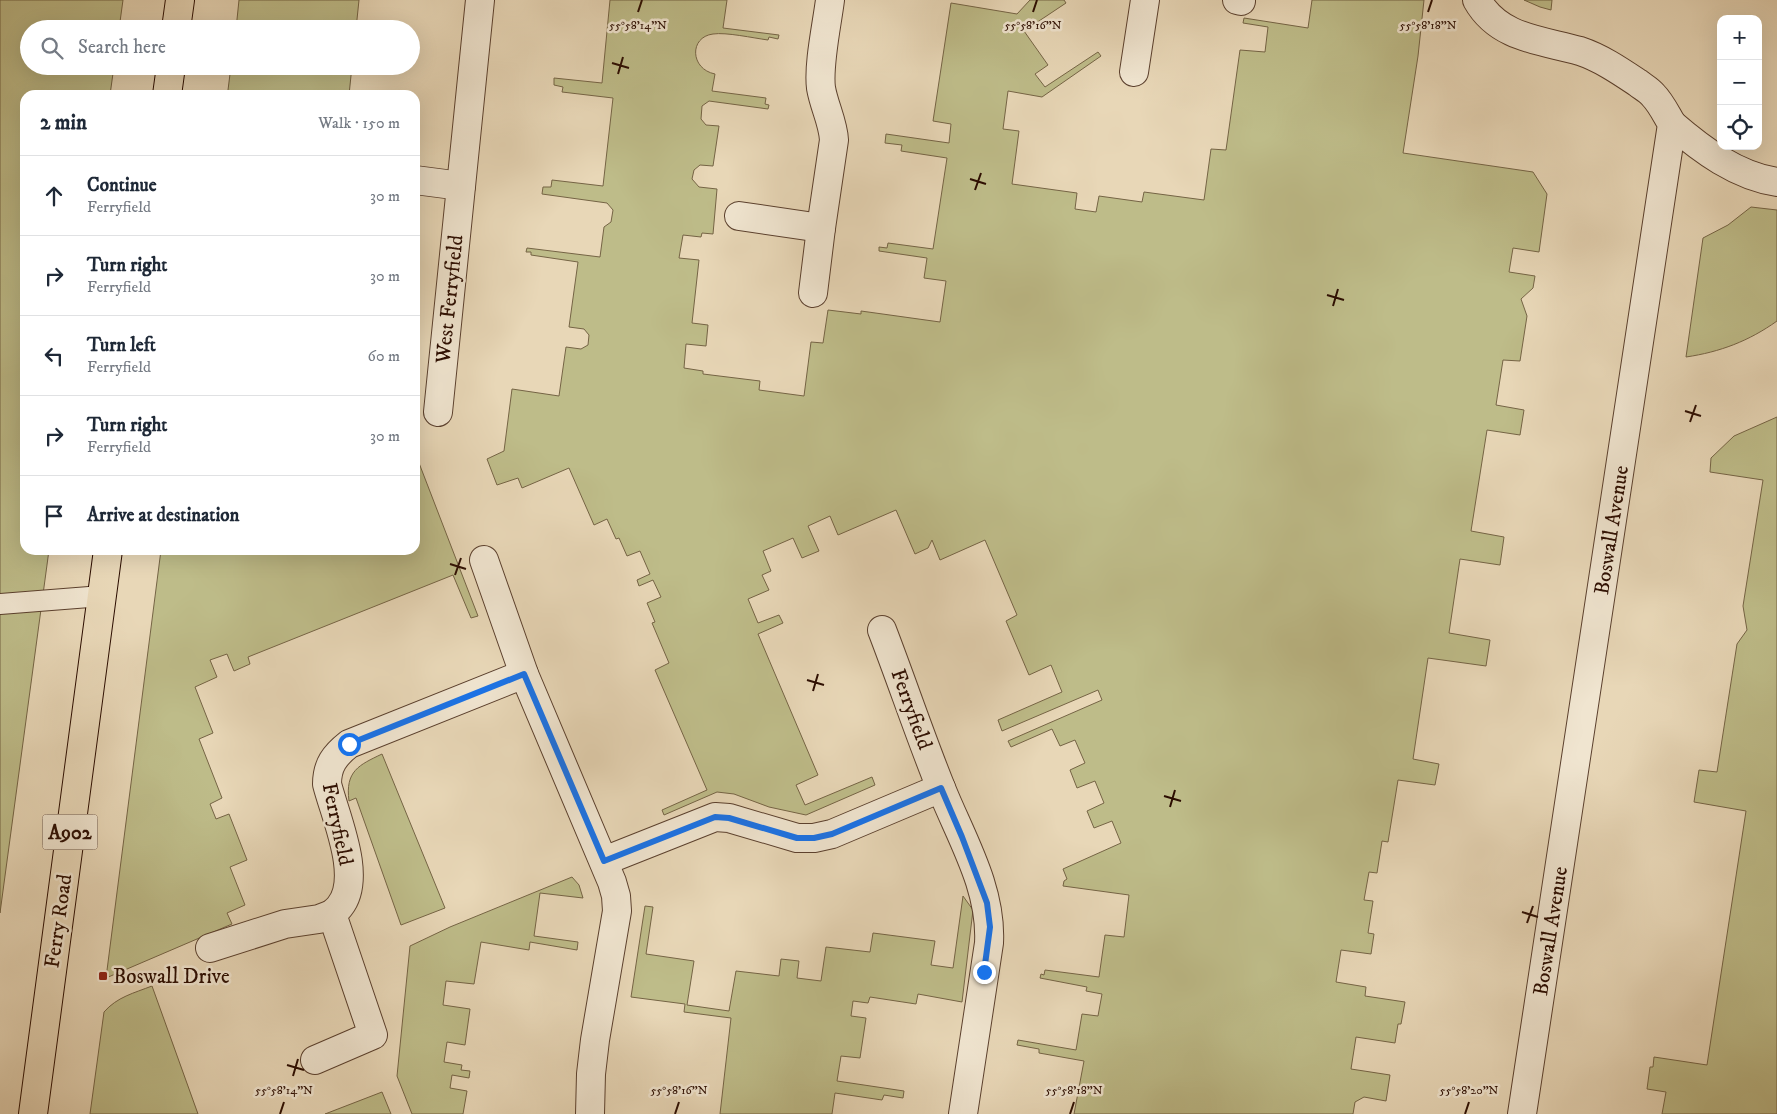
<!DOCTYPE html>
<html lang="en">
<head>
<meta charset="utf-8">
<style>
  :root { --surface:#fff; --page:#f6f6f7; --text:#1f2937; --muted:#747a83; --line:#e0e1e3 }
  body { margin:0; font-family:"IM FELL DW Pica",serif; background:var(--page); color:var(--text) }
  .controls { position:absolute; right:15px; top:15px; display:grid; overflow:hidden; border-radius:10px; box-shadow:0 5px 20px #0002 }
  .controls button { width:45px; height:45px; display:grid; place-items:center; padding:0; border:0; border-bottom:1px solid var(--line); background:var(--surface); color:var(--text); font:25px sans-serif }
  .stop { position:absolute; width:15px; height:15px; margin:-11px; border:4px solid #1a73e8; border-radius:50%; background:#fff }
  .stop.end { background:#1a73e8; border-color:#fff; box-shadow:0 1px 5px #0008 }
  .list { margin:0; padding:0; list-style:none }
  h2 { display:flex; justify-content:space-between; align-items:center; height:65px; margin:0; padding:0 20px; font-size:21px }
  h2 small { font-size:16px; font-weight:400; color:var(--muted) }
  .list li { display:grid; grid-template-columns:32px 1fr auto; gap:15px; align-items:center; box-sizing:border-box; height:80px; padding:0 20px; border-top:1px solid var(--line) }
  .list b { display:block; font-size:19px; white-space:nowrap }
  .list p { margin:0; font-size:16px; white-space:nowrap; color:var(--muted) }
  .list em { font-size:16px; font-style:normal; color:var(--muted) }
  .icon { flex:none; width:28px; height:28px; fill:none; stroke:currentColor; stroke-width:2; stroke-linecap:round; stroke-linejoin:round }
  .map { position:relative; flex:none; width:1777px; height:1114px; overflow:hidden }
  .search { position:absolute; background:var(--surface); box-shadow:0 5px 20px #0002; left:20px; top:20px; width:400px; height:55px; display:flex; align-items:center; gap:12px; box-sizing:border-box; padding:0 18px; border-radius:28px; color:var(--muted); font-size:19px }
  .panel { position:absolute; background:var(--surface); box-shadow:0 5px 20px #0002; left:20px; top:90px; width:400px; height:465px; border-radius:15px }
  .map>svg:first-child { display:block }
</style>
</head>
<body>
<div class="map">
<svg width="1777" height="1114" viewBox="0 0 1777 1114">
  <rect width="100%" height="100%" fill="#e8d7b7"/>
  <filter id="stains"><feTurbulence type="fractalNoise" baseFrequency=".004" numOctaves="4"/><feColorMatrix values="0 0 0 0 .2 0 0 0 0 .09 0 0 0 0 .02 0 0 0 .5 -.17"/></filter>
  <radialGradient id="worn" r=".72"><stop offset=".6" stop-color="#630" stop-opacity="0"/><stop offset="1" stop-color="#630" stop-opacity=".3"/></radialGradient>
  <g fill="#bebc89" stroke="#756445">
    <path d="M 0,0 L 123,0 L 119,29 L 29,29 L 29,66 L 114,66 L 110,95 L 25,95 L 25,550 L 49,550 L 0,913 Z"/>
    <path d="M 239,0 L 359,0 L 356,29 L 236,29 Z"/>
    <path d="M 610,0 L 727,0 L 723,28 L 779,35 L 778,39 L 769,37 L 768,40 C 753,38 726,32 713,34 C 689,37 690,69 715,74 L 712,91 L 766,98 L 765,104 L 769,105 L 768,109 L 709,101 L 702,106 L 701,119 L 706,125 L 719,126 L 713,166 L 700,165 L 694,170 L 692,179 L 699,187 L 717,189 L 713,234 L 702,233 L 701,237 L 683,235 L 679,258 L 699,260 L 692,323 L 708,325 L 706,346 L 686,344 L 684,368 L 703,371 L 703,374 L 760,381 L 759,390 L 804,396 L 811,342 L 823,343 L 828,310 L 861,314 L 861,311 L 940,322 L 946,281 L 924,278 L 927,258 L 879,251 L 879,247 L 887,248 L 888,243 L 933,249 L 947,158 L 901,151 L 902,145 L 885,143 L 886,134 L 949,143 L 951,124 L 933,121 L 951,3 L 1017,14 L 1030,0 L 1064,0 L 1066,3 L 1024,31 L 1048,65 L 1035,74 L 1045,87 L 1098,52 L 1101,56 L 1042,97 L 1008,91 L 1003,129 L 1019,131 L 1012,184 L 1077,193 L 1075,209 L 1096,212 L 1099,196 L 1142,202 L 1144,192 L 1204,200 L 1211,149 L 1226,150 L 1240,50 L 1265,52 L 1268,27 L 1243,23 L 1244,18 L 1308,28 L 1312,0 L 1424,0 L 1418,56 L 1403,153 L 1533,172 L 1547,194 L 1539,252 L 1513,248 L 1509,272 L 1535,276 L 1533,288 L 1521,299 L 1527,316 L 1520,361 L 1503,360 L 1496,405 L 1524,410 L 1520,435 L 1487,430 L 1471,531 L 1504,537 L 1500,565 L 1460,559 L 1449,633 L 1490,640 L 1486,666 L 1428,658 L 1413,759 L 1439,764 L 1435,785 L 1398,780 L 1388,842 L 1382,841 L 1377,873 L 1369,872 L 1364,900 L 1373,901 L 1368,933 L 1374,934 L 1371,954 L 1341,950 L 1336,982 L 1366,987 L 1365,996 L 1405,1002 L 1401,1024 L 1398,1024 L 1395,1043 L 1356,1037 L 1351,1069 L 1390,1075 L 1386,1101 L 1364,1097 L 1355,1102 L 1353,1114 L 1074,1114 L 1084,1061 L 1039,1053 L 1039,1049 L 1017,1045 L 1018,1040 L 1076,1050 L 1082,1014 L 1098,1016 L 1102,994 L 1086,991 L 1087,987 L 1040,978 L 1041,974 L 1044,975 L 1045,970 L 1099,977 L 1105,935 L 1124,937 L 1129,895 L 1063,886 L 1064,881 L 1067,879 L 1063,869 L 1121,843 L 1112,821 L 1094,828 L 1087,811 L 1104,803 L 1095,781 L 1077,788 L 1070,770 L 1085,763 L 1075,740 L 1060,746 L 1052,729 L 1011,747 L 1008,741 L 1102,700 L 1098,690 L 1002,731 L 998,720 L 1062,692 L 1051,665 L 1029,675 L 1006,621 L 1017,615 L 985,540 L 940,560 L 932,540 L 928,548 L 915,554 L 896,510 L 838,535 L 830,516 L 808,526 L 819,551 L 802,558 L 793,538 L 763,551 L 771,571 L 762,575 L 769,590 L 748,599 L 758,623 L 779,615 L 783,623 L 758,634 L 818,775 L 796,785 L 805,805 L 872,777 L 875,785 L 806,815 L 769,807 L 734,794 L 717,792 L 664,815 L 662,810 L 707,790 L 655,670 L 669,663 L 652,623 L 655,622 L 647,603 L 661,597 L 653,580 L 639,586 L 637,580 L 650,574 L 640,551 L 627,556 L 619,538 L 616,539 L 607,519 L 594,525 L 569,468 L 522,488 L 518,478 L 497,485 L 487,459 L 504,451 L 512,389 L 559,396 L 566,347 L 581,349 L 588,345 L 589,335 L 584,329 L 569,327 L 578,262 L 531,255 L 531,252 L 526,252 L 527,248 L 600,257 L 604,227 L 611,222 L 613,210 L 607,203 L 542,194 L 543,187 L 551,187 L 552,180 L 603,186 L 613,98 L 562,92 L 563,87 L 554,85 L 554,78 L 602,83 Z"/>
    <path d="M 1524,0 L 1552,0 L 1551,10 L 1540,7 Z"/>
    <path d="M 231,66 L 352,66 L 349,95 L 229,95 L 228,90 Z"/>
    <path d="M 1751,207 L 1777,210 L 1777,321 C 1749,341 1720,352 1686,357 L 1703,238 L 1728,225 Z"/>
    <path d="M 1777,417 L 1777,1114 L 1662,1114 L 1666,1092 L 1647,1089 L 1650,1067 L 1653,1067 L 1654,1057 L 1707,1065 L 1746,811 L 1694,802 L 1699,770 L 1717,772 L 1737,644 L 1747,630 L 1743,606 L 1763,480 L 1710,472 L 1711,458 L 1734,436 Z"/>
    <path d="M 419,463 L 478,616 L 471,618 L 453,575 L 248,657 L 250,664 L 234,671 L 227,654 L 210,660 L 217,677 L 195,687 L 213,733 L 199,739 L 222,798 L 210,804 L 216,819 L 229,814 L 247,860 L 230,867 L 245,905 L 227,913 L 232,924 L 106,978 L 161,550 L 415,550 L 415,470 Z"/>
    <path d="M 382,754 L 445,908 L 401,925 L 356,798 L 349,801 C 345,771 359,765 382,754 Z"/>
    <path d="M 572,877 L 579,885 L 583,898 L 540,893 L 534,936 L 578,942 L 577,950 L 530,942 L 529,950 L 481,942 L 474,984 L 446,981 L 443,1005 L 470,1009 L 465,1045 L 447,1042 L 444,1062 L 462,1065 L 461,1070 L 470,1071 L 469,1078 L 452,1075 L 450,1088 L 467,1091 L 463,1114 L 412,1114 L 397,1076 L 410,946 L 450,927 Z"/>
    <path d="M 963,896 L 973,910 L 962,1002 L 918,994 L 916,1004 L 870,997 L 868,1003 L 853,1001 L 851,1016 L 866,1018 L 860,1058 L 841,1056 L 837,1081 L 904,1091 L 903,1098 L 884,1095 L 882,1100 L 835,1093 L 832,1114 L 720,1114 L 731,1018 L 684,1012 L 685,1004 L 631,997 L 645,906 L 653,907 L 646,954 L 694,961 L 687,1005 L 729,1011 L 736,971 L 779,976 L 781,959 L 799,961 L 797,978 L 821,981 L 826,947 L 870,952 L 873,933 L 935,941 L 931,965 L 953,968 Z"/>
    <path d="M 152,986 L 198,1114 L 90,1114 L 104,1012 C 117,997 134,993 152,986 Z"/>
    <path d="M 382,1092 L 391,1114 L 325,1114 Z"/>
  </g>
  <g fill="none" stroke-linecap="round" stroke-linejoin="round">
    <g stroke="#5b402e" stroke-width="22">
      <path id="lane" d="M 0,604 L 102,596"/>
    </g>
    <g stroke="#5b402e" stroke-width="30">
      <g id="street">
        <path d="M 1237,0 L 1241,1"/>
        <path d="M 1477,0 C 1499,39 1542,40 1580,51 C 1601,58 1620,71 1638,83 C 1643,87 1649,90 1653,95 C 1661,103 1666,114 1672,124 L 1522,1114"/>
        <path d="M 1134,72 L 1145,0"/>
        <path d="M 1672,124 C 1702,150 1737,176 1777,182"/>
        <path d="M 415,180 L 461,186"/>
        <path d="M 739,216 L 821,228"/>
        <path d="M 813,293 L 821,228 L 834,140 C 833,122 824,106 821,88 C 818,65 827,24 830,0"/>
        <path d="M 438,412 L 480,0"/>
        <path d="M 484,560 L 524,674 L 612,882 L 616,896 L 617,911 L 595,1040 L 591,1074 L 590,1114"/>
        <path d="M 882,630 C 902,682 920,736 941,788 C 961,838 992,888 989,943 L 963,1114"/>
        <path d="M 604,861 L 715,817 L 729,818 L 797,838 L 814,838 L 832,834 L 941,788"/>
        <path d="M 210,948 L 285,924 L 319,919 L 332,914"/>
        <path d="M 315,1060 L 373,1035 L 332,914 C 334,912 338,909 340,906 C 363,877 335,816 327,784 C 327,765 335,755 349,744 L 524,674"/>
      </g>
    </g>
    <g stroke="#2c0d01" stroke-width="30">
      <g id="primary">
        <path d="M 176,29 L 180,0"/>
        <path d="M 167,95 L 171,66"/>
        <path d="M 33,1114 L 108,550"/>
      </g>
    </g>
    <use href="#lane" stroke="#f0e5d0" stroke-width="20"/>
    <use href="#street" stroke="#f0e5d0" stroke-width="28"/>
    <use href="#primary" stroke="#e8d7b7" stroke-width="28"/>
  </g>
  <g fill="none" stroke-linecap="round" stroke-linejoin="round">
    <path stroke="#1a73e8" stroke-width="6" d="M 349,744 L 524,674 L 604,861 L 715,817 L 729,818 L 797,838 L 814,838 L 832,834 L 941,788 L 962,837 L 987,903 L 990,927 L 984,972"/>
  </g>
  <path fill="none" stroke="#2c0d01" stroke-width="2" d="M 638,12 L 642,0M 1033,12 L 1037,0M 1428,12 L 1432,0M 612,63 L 629,68M 618,74 L 623,57M 970,179 L 986,184M 975,190 L 981,173M 1327,295 L 1344,300M 1333,306 L 1338,289M 1685,411 L 1701,416M 1690,422 L 1696,405M 450,564 L 466,569M 455,575 L 461,558M 807,680 L 824,685M 813,691 L 818,674M 1164,796 L 1181,801M 1170,807 L 1175,790M 1522,912 L 1538,917M 1527,923 L 1533,906M 287,1065 L 304,1070M 293,1076 L 298,1059M 280,1114 L 284,1102M 675,1114 L 679,1102M 1070,1114 L 1074,1102M 1465,1114 L 1469,1102"/>
  <rect fill="#8f2418" stroke="#f0e5d0" stroke-width="2" x="98" y="971" width="10" height="10" rx="2.5"/>
  <g text-anchor="middle" stroke-width="5" stroke-linejoin="round" paint-order="stroke">
    <rect fill="#f0e5d0" stroke="#674e3f" stroke-width="1" x="42.5" y="814.5" width="55" height="35" rx="4"/>
    <g font-size="20" font-weight="bold" fill="#2c0d01">
      <text x="70" y="839">A902</text>
    </g>
    <g font-size="21" fill="#2c0d01" stroke="#f0e5d0">
      <text transform="translate(449 299) rotate(-84)" y="7">West Ferryfield</text>
      <text transform="translate(1611 530) rotate(-81)" y="7">Boswall Avenue</text>
      <text transform="translate(912 709) rotate(70)" y="7">Ferryfield</text>
      <text transform="translate(338 824) rotate(78)" y="7">Ferryfield</text>
      <text transform="translate(58 921) rotate(-82)" y="7">Ferry Road</text>
      <text transform="translate(1550 931) rotate(-81)" y="7">Boswall Avenue</text>
    </g>
    <g font-size="21" fill="#2c0d01" stroke="#f0e5d0" text-anchor="start">
      <text x="113" y="983">Boswall Drive</text>
    </g>
  </g>
  <g font-size="12" text-anchor="middle" fill="#2c0d01" stroke="#f0e5d0" stroke-width="5" stroke-linejoin="round" paint-order="stroke">
    <text x="638" y="29">55°58'14"N</text>
    <text x="1033" y="29">55°58'16"N</text>
    <text x="1428" y="29">55°58'18"N</text>
    <text x="1074" y="1094">55°58'18"N</text>
    <text x="284" y="1094">55°58'14"N</text>
    <text x="679" y="1094">55°58'16"N</text>
    <text x="1469" y="1094">55°58'20"N</text>
  </g>
  <rect width="100%" height="100%" filter="url(#stains)"/>
  <rect width="100%" height="100%" fill="url(#worn)"/>
</svg>
<div class="controls">
<button>+</button>
<button>−</button>
<button><svg class="icon" aria-label="locate" viewBox="0 0 24 24"><circle cx="12" cy="12" r="6"/><path d="M12 2v4M12 18v4M2 12h4M18 12h4"/></svg></button>
</div>
<div class="stop" style="left:349px;top:744px"></div>
<div class="stop end" style="left:984px;top:972px"></div>
<div class="search"><svg class="icon" aria-label="search" viewBox="0 0 24 24"><circle cx="10" cy="10" r="6"/><path d="M15 15l6 6"/></svg>Search here</div>
<section class="panel">
<h2>2 min<small>Walk · 150 m</small></h2>
<ul class="list">
<li><svg class="icon" aria-label="ahead" viewBox="0 0 24 24"><path d="M12 20V5M6 11l6-6 6 6"/></svg><div><b>Continue</b><p>Ferryfield</p></div><em>30 m</em></li>
<li><svg class="icon" aria-label="right" viewBox="0 0 24 24"><path d="M7 20v-9h11M14 6l5 5-5 5"/></svg><div><b>Turn right</b><p>Ferryfield</p></div><em>30 m</em></li>
<li><svg class="icon" aria-label="left" viewBox="0 0 24 24"><path d="M17 20v-9H6M10 6l-5 5 5 5"/></svg><div><b>Turn left</b><p>Ferryfield</p></div><em>60 m</em></li>
<li><svg class="icon" aria-label="right" viewBox="0 0 24 24"><path d="M7 20v-9h11M14 6l5 5-5 5"/></svg><div><b>Turn right</b><p>Ferryfield</p></div><em>30 m</em></li>
<li><svg class="icon" aria-label="arrive" viewBox="0 0 24 24"><path d="M6 21V4h12l-3 4 3 4H6"/></svg><div><b>Arrive at destination</b></div></li>
</ul>
</section>
</div>
</body>
</html>
